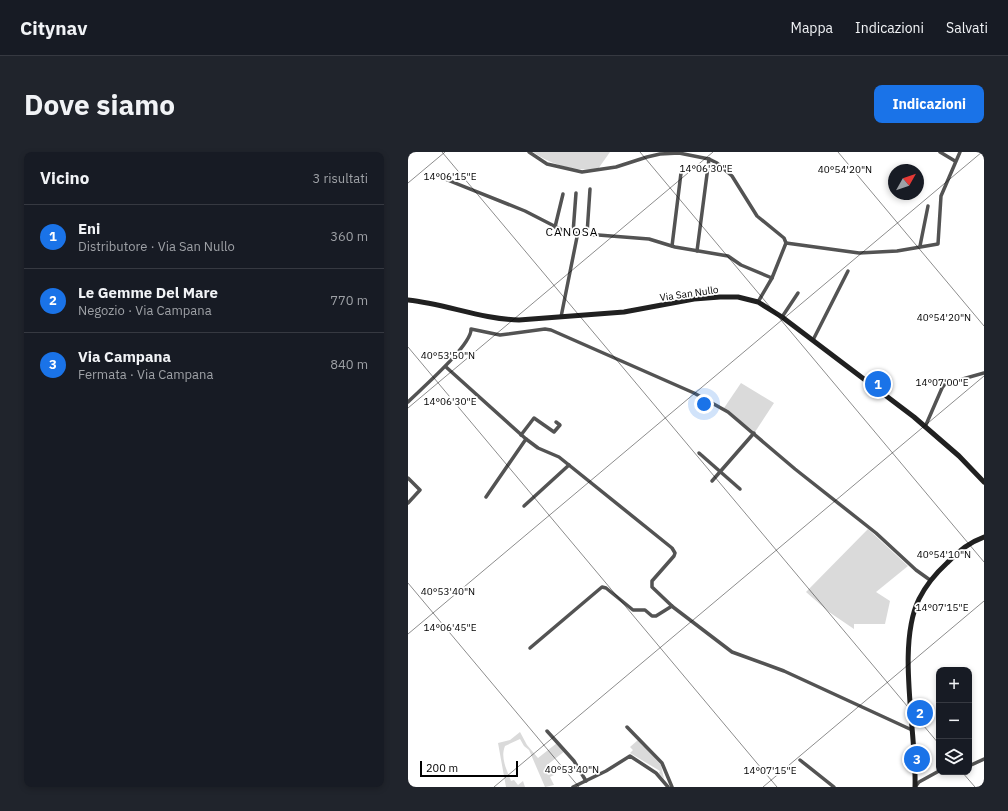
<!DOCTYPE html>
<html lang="it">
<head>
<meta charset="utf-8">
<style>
  :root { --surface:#171b24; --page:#20242c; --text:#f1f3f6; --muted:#9ea1a6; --line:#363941; --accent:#1a73e8 }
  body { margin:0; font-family:"IBM Plex Sans",sans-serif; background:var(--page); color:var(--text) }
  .controls { position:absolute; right:12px; bottom:12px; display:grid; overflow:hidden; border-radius:8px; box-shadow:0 2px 6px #0003 }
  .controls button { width:36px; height:36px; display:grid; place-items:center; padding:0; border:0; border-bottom:1px solid var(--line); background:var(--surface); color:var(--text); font:20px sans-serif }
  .compass { position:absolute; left:480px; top:12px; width:36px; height:36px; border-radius:50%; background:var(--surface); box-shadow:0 2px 6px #0003; rotate:50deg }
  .scale { position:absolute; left:12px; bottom:10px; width:98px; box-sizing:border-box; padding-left:4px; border:2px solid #000; border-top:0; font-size:11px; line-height:14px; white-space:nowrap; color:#000; -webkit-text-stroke:3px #fff; paint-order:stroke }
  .you { position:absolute; left:296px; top:252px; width:14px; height:14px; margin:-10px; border:3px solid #fff; border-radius:50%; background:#1a73e8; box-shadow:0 0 0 6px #1a73e833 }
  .badge { display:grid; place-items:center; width:26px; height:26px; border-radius:50%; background:var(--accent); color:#fff; font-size:13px; font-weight:700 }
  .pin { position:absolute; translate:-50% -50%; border:2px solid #fff; box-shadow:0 1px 4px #0006 }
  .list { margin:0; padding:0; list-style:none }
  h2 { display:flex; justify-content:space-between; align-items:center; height:52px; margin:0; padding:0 16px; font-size:17px }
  h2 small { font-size:13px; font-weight:400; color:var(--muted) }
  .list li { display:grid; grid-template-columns:26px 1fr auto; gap:12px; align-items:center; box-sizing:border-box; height:64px; padding:0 16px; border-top:1px solid var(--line) }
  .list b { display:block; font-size:15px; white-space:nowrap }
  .list p { margin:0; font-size:13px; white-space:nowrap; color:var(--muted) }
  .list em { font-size:13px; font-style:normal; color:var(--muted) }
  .icon { flex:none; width:22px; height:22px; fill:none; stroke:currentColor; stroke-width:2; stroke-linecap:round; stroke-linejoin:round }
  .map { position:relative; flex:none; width:576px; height:635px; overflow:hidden; border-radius:8px }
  header { display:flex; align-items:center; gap:24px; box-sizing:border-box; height:56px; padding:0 20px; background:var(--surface); border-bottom:1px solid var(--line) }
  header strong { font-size:19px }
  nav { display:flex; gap:22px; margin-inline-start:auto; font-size:14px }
  .intro { display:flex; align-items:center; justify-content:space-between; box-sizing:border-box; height:96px; padding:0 24px }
  h1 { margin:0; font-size:28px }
  .button { padding:10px 18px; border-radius:8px; background:var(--accent); color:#fff; font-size:14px; font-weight:700 }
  main { display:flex; gap:24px; padding:0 24px }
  aside { flex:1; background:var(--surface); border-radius:8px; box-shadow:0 2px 6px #0003 }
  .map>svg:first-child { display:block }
</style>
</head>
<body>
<header>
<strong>Citynav</strong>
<nav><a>Mappa</a><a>Indicazioni</a><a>Salvati</a></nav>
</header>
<div class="intro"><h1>Dove siamo</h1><a class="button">Indicazioni</a></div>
<main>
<aside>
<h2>Vicino<small>3 risultati</small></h2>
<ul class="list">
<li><span class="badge">1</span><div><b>Eni</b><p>Distributore · Via San Nullo</p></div><em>360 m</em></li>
<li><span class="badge">2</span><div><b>Le Gemme Del Mare</b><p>Negozio · Via Campana</p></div><em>770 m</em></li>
<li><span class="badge">3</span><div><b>Via Campana</b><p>Fermata · Via Campana</p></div><em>840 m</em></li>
</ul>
</aside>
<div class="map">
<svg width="576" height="635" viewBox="0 0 576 635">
  <rect width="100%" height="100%" fill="#fff"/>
  <g fill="#dadada">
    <path d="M 125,0 L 202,0 L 190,17 C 166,19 145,14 125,0 Z"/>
    <path d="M 333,231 L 366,251 L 347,280 L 316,256 Z"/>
    <path d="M 460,377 L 500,414 L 468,440 L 482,449 L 477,472 L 446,472 L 446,477 L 421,460 L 398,440 Z"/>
    <path d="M 112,580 L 119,593 L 130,606 L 149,591 L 157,599 L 139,613 L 146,623 L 142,625 L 146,633 L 137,635 L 121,598 L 116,594 L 112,587 L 97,594 C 92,606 99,618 103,629 L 106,628 L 110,633 L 115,629 L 117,635 L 98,635 L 90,591 L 102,588 Z"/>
    <path d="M 230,588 L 253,613 L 256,627 L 251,621 L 252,619 L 222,601 L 225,598 L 222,595 Z"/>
  </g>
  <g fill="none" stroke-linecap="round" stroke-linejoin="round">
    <g stroke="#535353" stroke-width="3.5">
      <path d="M 121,0 L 139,12 L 174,20 L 208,15 L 239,5 L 252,2 L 271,1 L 301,7 L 309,11 L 324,24 L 349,64 L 376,86 L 378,91 L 364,126 L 350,150"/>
      <path d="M 532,0 L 547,9"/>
      <path d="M 32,25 L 117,59 L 154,78 L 168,83 L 169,85 L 153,165"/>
      <path d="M 168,41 L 165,81 L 241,87 L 267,95 L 320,104 L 333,113 L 364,126"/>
      <path d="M 147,75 L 155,42"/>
      <path d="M 179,82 L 182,37"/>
      <path d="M 378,91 L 451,101 L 489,99 L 530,92 L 533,44 L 552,0"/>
      <path d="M 264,94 L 273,21"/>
      <path d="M 512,94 L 520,54"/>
      <path d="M 289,99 L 301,7"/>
      <path d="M 374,165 L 390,141"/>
      <path d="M 405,188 L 440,119"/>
      <path d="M 38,215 L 118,287 L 130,296 L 151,305 L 264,396 L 267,401 L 266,404 L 244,429 L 244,435 L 265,455 L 324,500 L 376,519 L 504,578"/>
      <path d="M 0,250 C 13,237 64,193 63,177 L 92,183 L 137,177 L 143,178 L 286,241 L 320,260 L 387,317 L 468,381 L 508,418 L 522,428"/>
      <path d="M 517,275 L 534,236 L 537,232 L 576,221"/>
      <path d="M 113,283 L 126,266 L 146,280 L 152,273 L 148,270"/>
      <path d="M 291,301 L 332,337"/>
      <path d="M 0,326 L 12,338 L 0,351"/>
      <path d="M 304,329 L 346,281"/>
      <path d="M 78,345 L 118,287"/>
      <path d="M 116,354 L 161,313"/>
      <path d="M 122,496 L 194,435 L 198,436 L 225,458 L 237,458 L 244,464 L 248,464 L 264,454"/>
      <path d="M 219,575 L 254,611 L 264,635"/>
      <path d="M 139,579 L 166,609 L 178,629"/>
      <path d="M 392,608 L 426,635"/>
      <path d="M 561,614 L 576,607"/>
      <path d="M 165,635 L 198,619 L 222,604 L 248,621 L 260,635"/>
      <path d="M 507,635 L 511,630 L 531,619"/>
    </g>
    <g stroke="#202020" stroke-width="5">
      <path d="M 0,148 C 38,152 73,167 111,168 L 216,160 L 286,147 L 312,145 L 330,145 L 350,150 L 374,165 L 506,265 L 551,304 L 576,330"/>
      <path d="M 507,635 C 509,582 488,494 511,447 C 518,433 527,422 539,411 C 549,400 562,390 576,385"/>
    </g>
  </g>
  <path fill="none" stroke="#000" stroke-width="1" stroke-opacity="0.45" d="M 34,0 L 531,592M 232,0 L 576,410M 430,0 L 576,174M 0,31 L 37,0M 0,195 L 369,635M 0,256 L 305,0M 0,431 L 171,635M 0,482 L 574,0M 554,620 L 567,635M 86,635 L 576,224M 355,635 L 576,449"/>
  <g text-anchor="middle" stroke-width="3.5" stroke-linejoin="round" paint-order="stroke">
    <g font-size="10" fill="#000" stroke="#fff">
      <text transform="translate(281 141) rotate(-8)" y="4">Via San Nullo</text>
    </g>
    <g font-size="12" letter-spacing="1" fill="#000" stroke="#fff">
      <text x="164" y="84">CANOSA</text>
    </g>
  </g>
  <g font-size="10" text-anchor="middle" fill="#000" stroke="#fff" stroke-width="3.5" stroke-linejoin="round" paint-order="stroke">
    <text x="298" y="20">14°06'30"E</text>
    <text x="437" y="21">40°54'20"N</text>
    <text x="42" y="28">14°06'15"E</text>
    <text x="536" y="169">40°54'20"N</text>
    <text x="40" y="207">40°53'50"N</text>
    <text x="534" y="234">14°07'00"E</text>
    <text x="42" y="253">14°06'30"E</text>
    <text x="536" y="406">40°54'10"N</text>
    <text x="40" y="443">40°53'40"N</text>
    <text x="534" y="459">14°07'15"E</text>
    <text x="42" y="479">14°06'45"E</text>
    <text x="164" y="621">40°53'40"N</text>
    <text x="362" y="622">14°07'15"E</text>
  </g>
</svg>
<div class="controls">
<button>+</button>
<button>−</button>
<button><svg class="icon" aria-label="layers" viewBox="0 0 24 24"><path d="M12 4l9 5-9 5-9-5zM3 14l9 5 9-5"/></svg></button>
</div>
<svg class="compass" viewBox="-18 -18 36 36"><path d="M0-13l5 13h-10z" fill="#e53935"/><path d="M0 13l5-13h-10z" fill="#9ea1a6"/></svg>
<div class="scale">200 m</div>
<div class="you"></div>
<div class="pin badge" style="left:470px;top:232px">1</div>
<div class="pin badge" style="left:512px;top:561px">2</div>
<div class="pin badge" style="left:509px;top:607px">3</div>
</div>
</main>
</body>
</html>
